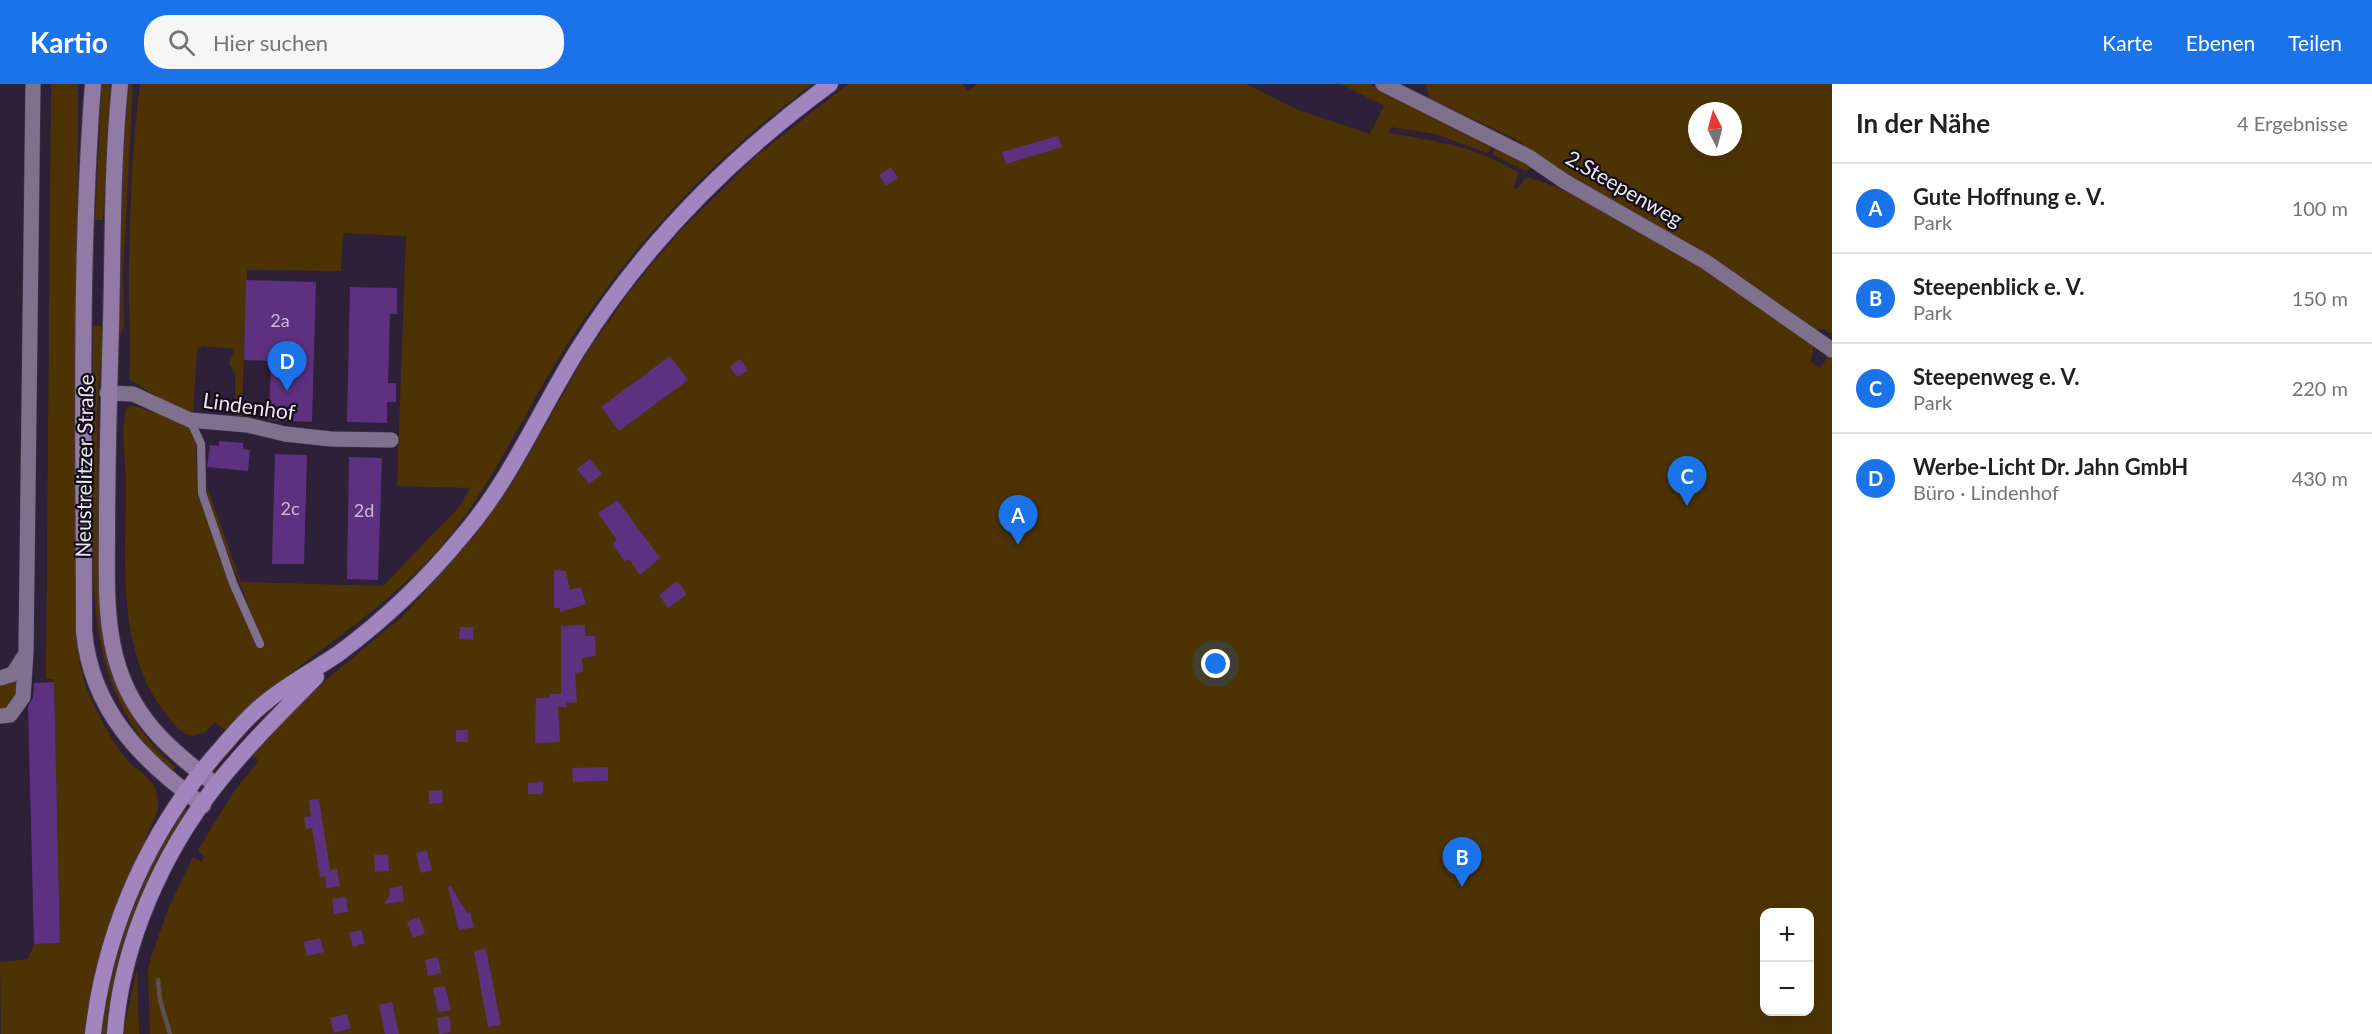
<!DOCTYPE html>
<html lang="de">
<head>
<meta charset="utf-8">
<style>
  :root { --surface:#fff; --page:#f6f6f6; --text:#202124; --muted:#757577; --line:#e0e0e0; --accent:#1a73e8 }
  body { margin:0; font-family:Lato,sans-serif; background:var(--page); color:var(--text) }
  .controls { position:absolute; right:18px; bottom:18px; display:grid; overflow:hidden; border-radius:12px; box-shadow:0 6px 24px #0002 }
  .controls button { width:54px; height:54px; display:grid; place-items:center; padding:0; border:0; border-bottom:2px solid var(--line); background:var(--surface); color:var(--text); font:30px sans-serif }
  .compass { position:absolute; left:1688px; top:18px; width:54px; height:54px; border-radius:50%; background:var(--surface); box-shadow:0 6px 24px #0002; rotate:354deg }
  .you { position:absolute; left:1216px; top:580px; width:21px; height:21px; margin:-15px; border:4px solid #fff; border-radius:50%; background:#1a73e8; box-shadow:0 0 0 9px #1a73e833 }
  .badge { display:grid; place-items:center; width:39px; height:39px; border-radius:50%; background:var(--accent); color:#fff; font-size:20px; font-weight:700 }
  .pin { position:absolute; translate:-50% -50px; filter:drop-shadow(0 2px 3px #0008) }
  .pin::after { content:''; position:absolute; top:32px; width:21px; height:18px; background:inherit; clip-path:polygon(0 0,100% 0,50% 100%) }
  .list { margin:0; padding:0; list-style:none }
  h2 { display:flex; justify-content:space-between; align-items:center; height:78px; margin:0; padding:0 24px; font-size:26px }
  h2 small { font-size:20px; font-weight:400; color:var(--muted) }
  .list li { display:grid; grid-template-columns:39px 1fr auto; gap:18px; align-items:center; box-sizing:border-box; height:90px; padding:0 24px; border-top:2px solid var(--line) }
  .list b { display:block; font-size:22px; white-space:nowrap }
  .list p { margin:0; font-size:20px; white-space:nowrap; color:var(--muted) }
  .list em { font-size:20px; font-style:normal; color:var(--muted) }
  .icon { flex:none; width:33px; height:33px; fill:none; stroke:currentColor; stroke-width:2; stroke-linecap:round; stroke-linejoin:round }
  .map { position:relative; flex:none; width:1832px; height:950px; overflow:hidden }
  header { display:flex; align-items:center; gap:36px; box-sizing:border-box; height:84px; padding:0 30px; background:var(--accent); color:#fff }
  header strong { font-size:28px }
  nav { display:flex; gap:33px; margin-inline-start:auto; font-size:21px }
  .search { width:420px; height:54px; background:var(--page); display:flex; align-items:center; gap:15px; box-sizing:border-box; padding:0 21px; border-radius:24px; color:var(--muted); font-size:22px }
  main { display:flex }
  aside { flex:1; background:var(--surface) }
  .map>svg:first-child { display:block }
</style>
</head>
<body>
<header>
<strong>Kartio</strong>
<div class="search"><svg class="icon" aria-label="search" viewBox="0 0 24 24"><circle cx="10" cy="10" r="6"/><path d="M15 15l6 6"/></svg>Hier suchen</div>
<nav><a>Karte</a><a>Ebenen</a><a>Teilen</a></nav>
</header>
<main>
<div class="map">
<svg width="1832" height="950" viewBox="0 0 1832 950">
  <rect width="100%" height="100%" fill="#2d2038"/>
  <g fill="#4d3304" fill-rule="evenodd">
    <path d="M 51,0 L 78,0 L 77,483 C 75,529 72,572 91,615 C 101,636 113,660 129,678 C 138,686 149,693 155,704 C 158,711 158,718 158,726 C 124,804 96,863 85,950 L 1,950 L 0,878 L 28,875 L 34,860 L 60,859 L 54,598 L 54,595 L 46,595 Z"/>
    <path d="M 102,0 L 110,0 L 103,136 L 95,136 Z"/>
    <path d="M 129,0 L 133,0 L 123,189 L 124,241 L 120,254 L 123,80 Z"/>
    <path d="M 140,0 L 813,0 C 715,72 632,160 566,262 C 528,322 499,387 456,444 C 394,526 297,574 225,646 L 215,638 L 204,649 L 193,652 C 179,649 171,637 163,626 C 116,563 126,475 126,401 C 126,379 120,343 127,323 L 135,322 L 158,330 L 187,341 L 192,349 L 196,361 L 197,409 L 257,564 L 264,561 C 245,510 224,463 206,412 L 207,403 L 241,498 L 383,502 L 459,423 L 470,404 L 397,402 L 406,152 L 343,149 L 341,187 L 247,186 L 242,325 L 247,325 L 240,334 L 235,334 L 235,290 L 229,279 L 235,265 L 203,262 L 197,265 L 193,329 L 168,319 L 129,295 C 132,259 128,225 129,189 C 130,126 132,62 140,0 Z"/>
    <path d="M 848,0 L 963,0 L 968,7 L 978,0 L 1246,0 L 1298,26 L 1370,50 L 1384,22 L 1341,0 L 1370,0 L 1493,60 L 1488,69 L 1435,50 L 1391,43 L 1389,49 C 1433,56 1481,64 1519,89 L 1513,104 L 1517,105 L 1526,93 C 1557,101 1582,115 1610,129 C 1683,166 1748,214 1814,260 L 1811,278 L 1820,284 L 1825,277 L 1826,270 L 1832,273 L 1832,950 L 150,950 L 148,886 L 151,873 L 169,823 L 193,773 L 201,778 L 205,773 L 198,766 L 234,707 L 259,677 L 251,669 L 303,615 L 403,532 L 472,455 L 512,400 L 586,270 L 630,207 L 679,148 L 755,73 ZM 1764,828 L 1810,828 L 1810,928 L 1764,928 Z"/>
    <path d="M 1426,0 L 1832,0 L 1832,250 L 1824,245 L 1817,246 L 1729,186 L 1567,94 L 1519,57 L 1429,14 ZM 1697,27 L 1733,27 L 1733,63 L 1697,63 Z"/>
    <path d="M 1496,62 L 1533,83 L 1526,87 L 1492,70 Z"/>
    <path d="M 93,242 L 103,242 C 103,264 100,285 98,306 C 96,350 98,395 98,439 C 98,533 99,616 175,683 L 174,686 C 161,679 148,664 139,651 C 85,575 93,481 93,392 C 93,342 93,292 93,242 Z"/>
    <path d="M 17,596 L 15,619 L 0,628 L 0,598 Z"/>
    <path d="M 183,724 L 188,727 C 151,786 110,880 106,950 L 101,950 C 111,868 141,794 183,724 Z"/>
    <path d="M 137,884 L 139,950 L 123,950 Z"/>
  </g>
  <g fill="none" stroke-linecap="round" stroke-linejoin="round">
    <path stroke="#5a524f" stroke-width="4.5" d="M 158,896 L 160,916 L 170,950"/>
  </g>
  <g fill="#5d317f">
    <path d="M 1058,52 L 1062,63 L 1006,80 L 1002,68 Z"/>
    <path d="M 891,83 L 898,94 L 886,102 L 879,91 Z"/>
    <path d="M 246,196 L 316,198 L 312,338 L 269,336 L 271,277 L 244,276 Z"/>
    <path d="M 350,203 L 397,204 L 397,230 L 390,230 L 388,299 L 396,299 L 396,318 L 387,318 L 387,339 L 347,338 Z"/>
    <path d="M 670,272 L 688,296 L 619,347 L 601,323 Z"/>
    <path d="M 740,275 L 748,286 L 737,293 L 730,283 Z"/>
    <path d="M 219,357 L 243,359 L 243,365 L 250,366 L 248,387 L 207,383 L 210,361 L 219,362 Z"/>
    <path d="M 275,370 L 307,371 L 304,480 L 272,480 Z"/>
    <path d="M 349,373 L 382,374 L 378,496 L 347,495 Z"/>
    <path d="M 590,375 L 602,390 L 589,400 L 577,385 Z"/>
    <path d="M 617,416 L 660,474 L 640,491 L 629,475 L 625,478 L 612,460 L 617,456 L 598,429 Z"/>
    <path d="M 554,486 L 566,487 L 570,506 L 581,503 L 586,520 L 560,528 L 560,524 L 554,524 Z"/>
    <path d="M 677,497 L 687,510 L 668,524 L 659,511 Z"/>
    <path d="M 585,541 L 585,552 L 595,552 L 596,572 L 582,574 L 583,588 L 575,589 L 577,618 L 566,619 L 567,623 L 558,623 L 560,658 L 535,659 L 536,614 L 550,614 L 550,610 L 561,610 L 561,542 Z"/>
    <path d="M 460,543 L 474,543 L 473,556 L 459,555 Z"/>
    <path d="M 54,598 L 60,859 L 34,860 L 28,622 L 33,614 L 34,599 Z"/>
    <rect x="456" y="646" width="12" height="12"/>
    <path d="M 608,683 L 608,697 L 573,698 L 572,684 Z"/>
    <path d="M 543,698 L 543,710 L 528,710 L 528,699 Z"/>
    <path d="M 442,706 L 443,719 L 429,720 L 429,707 Z"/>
    <path d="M 319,715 L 330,786 L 337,785 L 340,802 L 326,804 L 325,792 L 320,793 L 312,744 L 306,745 L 304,733 L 311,732 L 309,716 Z"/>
    <path d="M 427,767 L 432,786 L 421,789 L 416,769 Z"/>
    <path d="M 388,770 L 389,787 L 375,788 L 374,771 Z"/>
    <path d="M 402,802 L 404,817 L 384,820 L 390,810 L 389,804 Z"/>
    <path d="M 451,802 L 467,829 L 470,828 L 474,843 L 459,846 L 448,804 Z"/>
    <path d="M 346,813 L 348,828 L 334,830 L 332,815 Z"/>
    <path d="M 419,833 L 425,849 L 413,854 L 407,838 Z"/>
    <path d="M 361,846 L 365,859 L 353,863 L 349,849 Z"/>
    <path d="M 320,854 L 324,868 L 307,872 L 304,858 Z"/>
    <path d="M 486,865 L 501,941 L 488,943 L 474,867 Z"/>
    <path d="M 438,873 L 441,889 L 428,892 L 425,876 Z"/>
    <path d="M 445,902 L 451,926 L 438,928 L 433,904 Z"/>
    <path d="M 392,918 L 399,950 L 385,950 L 379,921 Z"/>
    <path d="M 347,930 L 351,944 L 334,949 L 330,934 Z"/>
    <path d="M 449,932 L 451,948 L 439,950 L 437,934 Z"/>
  </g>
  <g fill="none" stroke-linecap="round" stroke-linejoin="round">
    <g stroke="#453a4e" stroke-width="9">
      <path id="service" d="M 191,338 L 201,360 L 202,409 L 233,499 L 260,560"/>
    </g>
    <g stroke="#453a4e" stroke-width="16">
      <g id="minor">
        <path d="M 1383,0 L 1529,73 L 1564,97 L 1706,178 L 1832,266"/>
        <path d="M 107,309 L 133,310 L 190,336 L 247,341 L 285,350 L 331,355 L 391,356"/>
        <path d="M 0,594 L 13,590 L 23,574"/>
        <path d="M 0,632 L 10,631 L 23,613 L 26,568 L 33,0"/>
      </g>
    </g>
    <g stroke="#453a4e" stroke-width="18">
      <g id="secondary">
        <path d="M 93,0 C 79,182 84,365 84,547 C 91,626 142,677 203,721"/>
        <path d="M 120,0 C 112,80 113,160 111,241 C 109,309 107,377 107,445 C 107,491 104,541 119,585 C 136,638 174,669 216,701"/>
      </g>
    </g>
    <g stroke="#453a4e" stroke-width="18">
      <g id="primary">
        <path d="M 93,950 C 105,843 151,742 223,662 C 236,647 250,630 266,618 C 288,600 314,586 338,570 C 384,536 427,495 463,451 C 510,397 539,328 577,267 C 643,161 729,74 830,0"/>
        <path d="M 115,950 C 121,862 162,769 217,700 C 247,662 282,628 316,593"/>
      </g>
    </g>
    <use href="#service" stroke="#7f718d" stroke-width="8"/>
    <use href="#minor" stroke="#7f718d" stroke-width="15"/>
    <use href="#secondary" stroke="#917ba5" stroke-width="16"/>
    <use href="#primary" stroke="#a285be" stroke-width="16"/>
  </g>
  <g text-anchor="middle" stroke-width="4.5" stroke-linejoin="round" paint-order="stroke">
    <g font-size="18" fill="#cab9d8">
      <text x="280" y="243">2a</text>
      <text x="290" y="431">2c</text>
      <text x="364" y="433">2d</text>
    </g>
    <g font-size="21" fill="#eee6f6" stroke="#120d17">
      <text transform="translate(1624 105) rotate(30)" y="7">2.Steepenweg</text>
      <text transform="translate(249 323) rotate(8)" y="7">Lindenhof</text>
      <text transform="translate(85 382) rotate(-89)" y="7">Neustrelitzer Straße</text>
    </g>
  </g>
</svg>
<div class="controls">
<button>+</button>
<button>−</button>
</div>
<svg class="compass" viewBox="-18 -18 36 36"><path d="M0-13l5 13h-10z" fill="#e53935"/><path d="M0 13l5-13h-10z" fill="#757577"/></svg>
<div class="you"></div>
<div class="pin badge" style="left:1018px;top:461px">A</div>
<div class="pin badge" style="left:1462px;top:803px">B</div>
<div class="pin badge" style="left:1687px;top:422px">C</div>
<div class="pin badge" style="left:287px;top:307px">D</div>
</div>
<aside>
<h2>In der Nähe<small>4 Ergebnisse</small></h2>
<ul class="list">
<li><span class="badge">A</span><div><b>Gute Hoffnung e. V.</b><p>Park</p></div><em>100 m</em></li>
<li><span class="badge">B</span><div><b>Steepenblick e. V.</b><p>Park</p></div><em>150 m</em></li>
<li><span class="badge">C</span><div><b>Steepenweg e. V.</b><p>Park</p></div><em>220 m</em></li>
<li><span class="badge">D</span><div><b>Werbe-Licht Dr. Jahn GmbH</b><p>Büro · Lindenhof</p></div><em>430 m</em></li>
</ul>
</aside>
</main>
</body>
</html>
